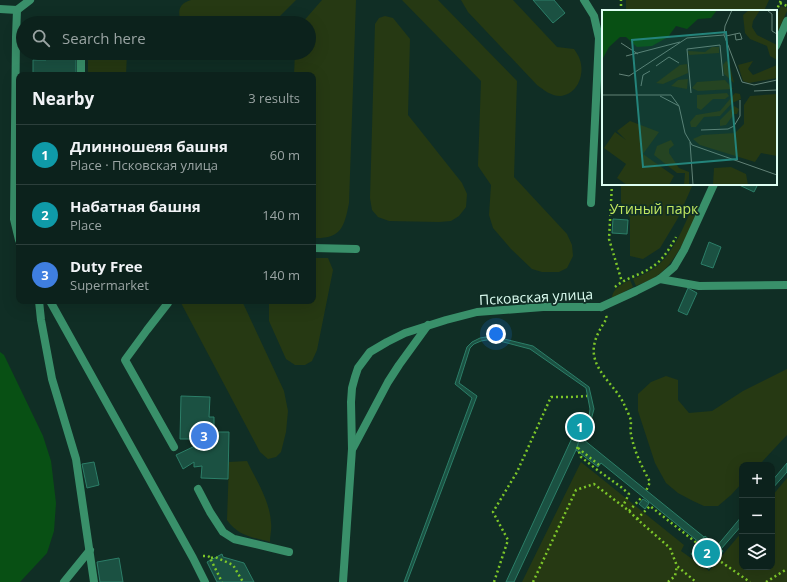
<!DOCTYPE html>
<html lang="en">
<head>
<meta charset="utf-8">
<style>
  :root { --surface:#0c221c; --page:#1a2f29; --text:#f1f3f6; --muted:#9aa4a3; --line:#2c3f3b; --accent:#d93025 }
  body { margin:0; font-family:"Open Sans",sans-serif; background:var(--page); color:var(--text) }
  .controls { position:absolute; right:12px; bottom:12px; display:grid; overflow:hidden; border-radius:8px; box-shadow:0 4px 16px #0002 }
  .controls button { width:36px; height:36px; display:grid; place-items:center; padding:0; border:0; border-bottom:1px solid var(--line); background:var(--surface); color:var(--text); font:20px sans-serif }
  .you { position:absolute; left:496px; top:334px; width:14px; height:14px; margin:-10px; border:3px solid #fff; border-radius:50%; background:#1a73e8; box-shadow:0 0 0 6px #1a73e833 }
  .badge { display:grid; place-items:center; width:26px; height:26px; border-radius:50%; background:var(--accent); color:#fff; font-size:13px; font-weight:700 }
  .pin { position:absolute; translate:-50% -50%; border:2px solid #fff; box-shadow:0 1px 4px #0006 }
  .list { margin:0; padding:0; list-style:none }
  h2 { display:flex; justify-content:space-between; align-items:center; height:52px; margin:0; padding:0 16px; font-size:17px }
  h2 small { font-size:13px; font-weight:400; color:var(--muted) }
  .list li { display:grid; grid-template-columns:26px 1fr auto; gap:12px; align-items:center; box-sizing:border-box; height:60px; padding:0 16px; border-top:1px solid var(--line) }
  .list b { display:block; font-size:15px; white-space:nowrap }
  .list p { margin:0; font-size:13px; white-space:nowrap; color:var(--muted) }
  .list em { font-size:13px; font-style:normal; color:var(--muted) }
  .icon { flex:none; width:22px; height:22px; fill:none; stroke:currentColor; stroke-width:2; stroke-linecap:round; stroke-linejoin:round }
  .map { position:relative; flex:none; width:787px; height:582px; overflow:hidden }
  .search { position:absolute; background:var(--surface); box-shadow:0 4px 16px #0002; left:16px; top:16px; width:300px; height:44px; display:flex; align-items:center; gap:10px; box-sizing:border-box; padding:0 14px; border-radius:22px; color:var(--muted); font-size:15px }
  .panel { position:absolute; background:var(--surface); box-shadow:0 4px 16px #0002; left:16px; top:72px; width:300px; height:232px; border-radius:8px }
  .map>svg:first-child { display:block }
</style>
</head>
<body>
<div class="map">
<svg width="787" height="582" viewBox="0 0 787 582">
  <rect width="100%" height="100%" fill="#102e25"/>
  <g fill="#263913">
    <path d="M 191,0 L 296,0 L 273,23 L 182,23 C 177,12 178,4 191,0 Z"/>
    <path d="M 322,0 L 356,0 L 349,203 C 344,228 341,239 313,238 L 313,75 L 294,75 L 295,53 L 309,53 L 309,23 L 302,23 Z"/>
    <path d="M 402,0 L 438,0 L 517,81 L 514,177 L 567,234 L 572,245 L 573,256 L 567,268 L 559,272 L 542,272 L 532,269 L 511,249 L 493,228 L 489,215 L 491,185 L 478,166 L 481,81 Z"/>
    <path d="M 461,0 L 513,0 L 557,47 L 574,49 C 576,52 579,56 580,60 C 585,75 577,95 560,96 C 551,96 544,90 537,85 L 468,12 Z"/>
    <path d="M 626,0 L 769,0 L 764,11 L 626,11 Z"/>
    <path d="M 781,6 L 787,8 L 787,11 L 776,36 L 776,18 Z"/>
    <path d="M 385,16 L 393,18 L 410,39 L 408,115 L 462,183 L 467,194 L 466,207 L 459,216 L 451,221 L 439,222 L 389,221 L 378,217 L 372,210 L 370,198 L 375,24 L 379,18 Z"/>
    <path d="M 89,53 L 127,53 L 126,75 L 88,75 L 88,55 Z"/>
    <path d="M 621,184 L 693,184 L 678,218 L 660,248 L 643,259 L 630,256 L 630,218 L 621,202 Z"/>
    <path d="M 694,204 L 701,207 C 691,227 676,263 658,275 C 652,280 643,283 636,286 L 633,279 C 639,276 647,273 653,269 C 673,256 684,225 694,204 Z"/>
    <path d="M 313,258 L 328,258 L 333,270 L 317,350 L 312,361 L 305,365 L 295,365 L 286,359 L 269,321 L 269,301 L 313,301 Z"/>
    <path d="M 630,280 L 633,287 L 622,293 L 612,301 C 611,289 621,285 630,280 Z"/>
    <path d="M 180,301 L 242,301 L 284,391 L 288,411 L 286,432 L 281,452 L 276,457 L 268,459 L 260,452 Z"/>
    <path d="M 787,369 L 787,435 L 759,465 L 742,465 L 742,483 L 731,495 L 718,506 L 704,506 L 693,501 L 678,493 L 666,483 L 655,463 L 638,411 L 638,394 L 651,382 L 666,376 L 678,380 L 678,400 L 689,413 L 712,411 L 743,391 Z"/>
    <path d="M 247,461 C 256,480 270,501 271,523 C 272,529 270,535 270,542 C 252,537 238,536 227,520 L 229,462 Z"/>
    <path d="M 581,462 L 684,545 L 681,551 L 709,571 L 742,532 L 742,567 L 772,567 L 772,496 L 787,478 L 787,582 L 522,582 Z"/>
  </g>
  <path fill="#085014" d="M 0,352 L 4,355 L 43,436 L 51,461 L 56,503 L 54,531 L 47,553 L 20,582 L 0,582 Z"/>
  <g fill="#1b5142" stroke="#2c7e68">
    <path d="M 533,0 L 554,0 L 565,13 L 553,23 Z"/>
    <path d="M 46,53 L 76,53 L 76,75 L 33,75 L 33,60 L 46,60 Z"/>
    <path d="M 737,184 L 758,184 L 754,192 Z"/>
    <path d="M 613,219 L 628,220 L 627,234 L 612,233 Z"/>
    <path d="M 709,242 L 721,247 L 713,268 L 701,264 Z"/>
    <path d="M 688,288 L 697,293 L 687,315 L 678,311 Z"/>
    <path d="M 492,336 L 533,346 L 589,387 L 594,409 L 591,420 L 589,418 L 590,409 L 586,388 L 530,349 L 492,339 L 481,341 L 474,344 L 470,348 L 459,383 L 477,396 L 407,582 L 404,582 L 472,398 L 455,384 L 467,347 L 472,342 L 480,338 Z"/>
    <path d="M 181,396 L 210,397 L 209,417 L 214,417 L 214,432 L 229,432 L 228,479 L 201,478 L 202,466 L 194,467 L 194,462 L 183,469 L 176,455 L 195,446 L 195,439 L 180,439 Z"/>
    <circle cx="580" cy="428" r="13"/>
    <path d="M 572,438 L 579,441 L 576,450 L 514,582 L 506,582 Z"/>
    <path d="M 584,440 L 704,537 L 700,543 L 601,463 L 598,467 L 576,450 L 579,441 Z"/>
    <path d="M 94,462 L 99,485 L 87,488 L 82,464 Z"/>
    <path d="M 787,463 L 787,472 L 772,489 L 772,481 Z"/>
    <path d="M 643,499 L 649,503 L 645,509 L 639,504 Z"/>
    <path d="M 742,516 L 742,525 L 721,549 L 717,546 Z"/>
    <path d="M 705,536 L 723,551 L 709,569 L 691,554 Z"/>
    <path d="M 222,554 L 223,557 L 244,563 L 254,582 L 217,582 L 207,562 Z"/>
    <path d="M 119,558 L 123,582 L 100,582 L 97,562 Z"/>
  </g>
  <g fill="none" stroke-linecap="round" stroke-linejoin="round">
    <g stroke="#7dc729" stroke-width="2.5" stroke-dasharray="2 3" stroke-linecap="butt">
      <path d="M 780,3 L 787,6"/>
      <path d="M 621,11 L 621,0"/>
      <path d="M 776,12 L 781,0"/>
      <path d="M 612,184 L 609,239 L 622,282"/>
      <path d="M 615,287 C 625,278 641,275 652,267 C 663,260 670,248 676,237"/>
      <path d="M 606,316 L 607,318 C 600,329 592,341 594,355 C 597,374 616,387 624,404 C 626,409 630,416 631,421 C 631,425 630,430 631,434 C 634,451 642,467 650,482 L 646,491"/>
      <path d="M 577,447 L 581,457 L 596,469 L 621,487 L 629,494 L 623,506"/>
      <path d="M 578,448 L 599,465"/>
      <path d="M 629,511 L 641,498"/>
      <path d="M 637,519 L 650,506 L 698,544"/>
      <path d="M 203,556 L 208,556 L 211,558 L 211,560 L 222,582"/>
      <path d="M 211,558 L 215,557 L 233,565 L 243,582"/>
      <path d="M 717,559 L 750,582"/>
      <path d="M 494,582 L 508,540 L 493,512 L 517,472 L 551,397 L 571,397 L 587,396"/>
      <path d="M 533,582 L 576,490 L 594,484 L 629,511 L 637,519 L 670,548 L 677,566 L 696,582"/>
      <path d="M 668,582 L 675,576 L 677,566"/>
      <path d="M 766,582 L 787,569"/>
    </g>
    <g stroke="#39906a" stroke-width="8">
      <path d="M 584,0 L 594,16 L 599,38 L 591,203"/>
      <path d="M 81,53 L 81,75"/>
      <path d="M 313,248 L 356,249"/>
      <path d="M 660,279 L 699,286 L 787,285"/>
      <path d="M 39,301 L 41,320 L 52,379 L 76,459 L 94,582"/>
      <path d="M 50,301 L 193,558 L 205,582"/>
      <path d="M 168,303 L 147,330 L 125,360 L 174,447"/>
      <path d="M 353,448 L 388,382 L 399,365 L 428,325"/>
      <path d="M 198,489 L 210,512 L 223,532 L 234,539 L 289,552"/>
      <path d="M 64,582 L 90,550"/>
      <path d="M 343,582 L 352,449 L 351,402 L 352,388 L 355,377 L 358,368 L 370,352 L 387,342 L 405,333 L 446,320 L 477,312 L 543,307 L 601,307"/>
    </g>
    <g stroke="#39906a" stroke-width="8">
      <path d="M 0,9 L 17,10"/>
      <path d="M 776,46 L 787,21"/>
      <path d="M 19,240 L 14,219 L 16,37 L 17,10 L 30,0"/>
      <path d="M 601,307 L 636,291 L 660,279 L 674,267 L 684,250 L 714,184"/>
    </g>
  </g>
  <g text-anchor="middle" stroke-width="3.5" stroke-linejoin="round" paint-order="stroke">
    <g font-size="14" fill="#c2e861" stroke="#102e25">
      <text x="654" y="214">Утиный парк</text>
    </g>
    <g font-size="14" fill="#defff3" stroke="#102e25">
      <text transform="translate(536 297) rotate(-3)" y="5">Псковская улица</text>
    </g>
  </g>
  <g transform="translate(602 10)">
    <rect width="175" height="175" fill="#102e25"/>
    <path d="M 147,0 L 158,0 L 151,11 L 150,17 L 155,25 L 175,35 L 175,50 L 168,46 L 165,36 L 148,29 L 143,23 L 141,5 ZM 110,37 L 117,37 L 117,43 L 87,45 L 86,41 L 103,42 ZM 124,51 L 127,53 L 132,73 L 122,64 L 121,55 ZM 151,51 L 146,59 L 151,65 L 175,55 L 175,68 L 147,73 L 141,71 L 136,55 ZM 85,54 L 86,63 L 61,74 L 54,73 L 78,55 ZM 86,69 L 85,79 L 69,76 L 76,70 ZM 123,70 L 131,79 L 96,81 L 90,78 L 95,72 ZM 125,83 L 127,86 L 123,89 L 111,89 L 99,100 L 95,98 L 95,85 ZM 133,83 L 138,84 L 139,89 L 130,93 L 118,106 L 102,107 L 94,117 L 89,117 L 88,112 L 94,105 L 118,101 ZM 175,84 L 175,146 L 159,143 L 153,152 L 98,135 L 91,129 L 100,125 L 133,123 L 142,114 L 142,95 L 148,86 ZM 132,96 L 137,99 L 135,104 L 132,104 L 124,115 L 118,116 L 118,110 ZM 28,111 L 57,122 L 41,144 L 72,166 L 67,175 L 25,175 L 15,168 L 24,154 L 2,138 L 13,122 L 24,130 L 15,121 ZM 69,130 L 72,135 L 67,139 L 67,143 L 77,158 L 87,162 L 87,175 L 82,175 L 83,163 L 75,163 L 52,145 L 55,136 ZM 129,157 L 144,164 L 146,175 L 111,175 L 112,158 Z" fill="#263913"/>
    <path d="M 0,0 L 115,0 L 109,8 L 96,9 L 85,19 L 74,16 L 66,27 L 50,36 L 35,37 L 24,27 L 18,27 L 7,37 L 0,50 Z" fill="#085014"/>
    <path fill="none" stroke="#628277" stroke-width="1" d="M 166,1 L 170,4 L 170,21 L 175,24M 122,25 L 123,16 L 130,0M 124,26 L 133,24 L 134,30 L 140,29 L 138,23 L 133,24M 19,33 L 36,44M 24,46 L 78,32M 54,56 L 67,47 L 77,53M 17,64 L 27,66 L 85,28 L 122,25 L 140,72 L 152,75 L 175,70M 39,76 L 41,65 L 48,61M 152,81 L 175,80M 89,83 L 85,39 L 118,35 L 121,66M 0,85 L 69,85 L 77,96 L 83,123 L 90,135 L 175,165M 58,86 L 77,96M 99,120 L 126,119 L 132,116 L 138,106 L 138,90M 88,132 L 91,175"/>
    <path fill="#24847b" fill-opacity="0.15" stroke="#24847b" stroke-width="2" d="M 124,22 L 135,149 L 41,157 L 30,30 Z"/>
    <rect width="175" height="175" fill="none" stroke="#defff3" stroke-width="2"/>
  </g>
</svg>
<div class="controls">
<button>+</button>
<button>−</button>
<button><svg class="icon" aria-label="layers" viewBox="0 0 24 24"><path d="M12 4l9 5-9 5-9-5zM3 14l9 5 9-5"/></svg></button>
</div>
<div class="you"></div>
<div class="pin badge" style="left:580px;top:427px;background:#0f9aa8">1</div>
<div class="pin badge" style="left:707px;top:553px;background:#0f9aa8">2</div>
<div class="pin badge" style="left:204px;top:436px;background:#3f7fe0">3</div>
<div class="search"><svg class="icon" aria-label="search" viewBox="0 0 24 24"><circle cx="10" cy="10" r="6"/><path d="M15 15l6 6"/></svg>Search here</div>
<section class="panel">
<h2>Nearby<small>3 results</small></h2>
<ul class="list">
<li><span class="badge" style="background:#0f9aa8">1</span><div><b>Длинношеяя башня</b><p>Place · Псковская улица</p></div><em>60 m</em></li>
<li><span class="badge" style="background:#0f9aa8">2</span><div><b>Набатная башня</b><p>Place</p></div><em>140 m</em></li>
<li><span class="badge" style="background:#3f7fe0">3</span><div><b>Duty Free</b><p>Supermarket</p></div><em>140 m</em></li>
</ul>
</section>
</div>
</body>
</html>
